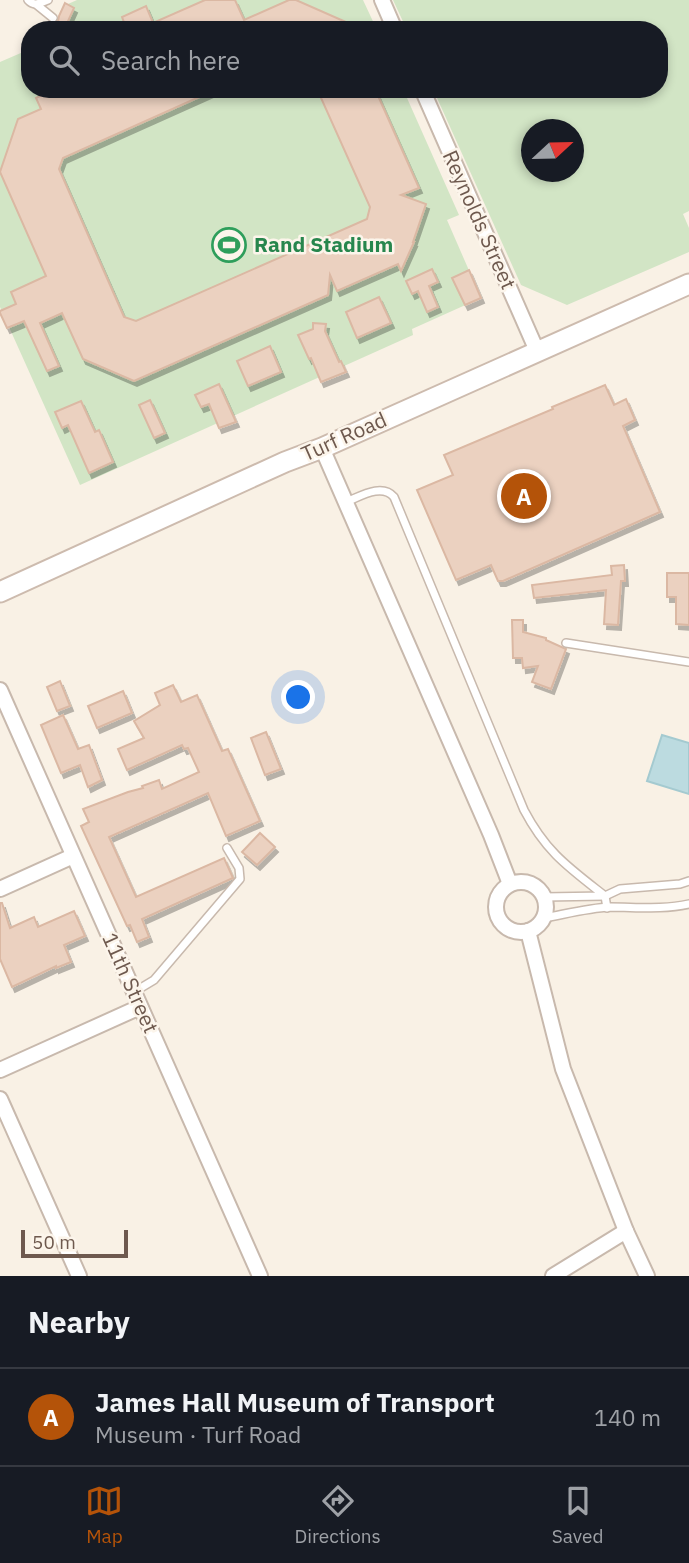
<!DOCTYPE html>
<html lang="en">
<head>
<meta charset="utf-8">
<style>
  :root { --surface:#171b24; --page:#20242c; --text:#f1f3f6; --muted:#9ea1a6; --line:#363941; --accent:#b45309 }
  body { margin:0; font-family:"IBM Plex Sans",sans-serif; background:var(--page); color:var(--text) }
  .compass { position:absolute; left:521px; top:119px; width:63px; height:63px; border-radius:50%; background:var(--surface); box-shadow:0 4px 10px #0003; rotate:68deg }
  .scale { position:absolute; left:21px; bottom:18px; width:107px; box-sizing:border-box; padding-left:7px; border:4px solid #6e594e; border-top:0; font-size:19px; line-height:24px; white-space:nowrap; color:#6e594e; -webkit-text-stroke:5px #fcf5eb; paint-order:stroke }
  .you { position:absolute; left:299px; top:698px; width:24px; height:24px; margin:-18px; border:5px solid #fff; border-radius:50%; background:#1a73e8; box-shadow:0 0 0 10px #1a73e833 }
  .badge { display:grid; place-items:center; width:46px; height:46px; border-radius:50%; background:var(--accent); color:#fff; font-size:23px; font-weight:700 }
  .pin { position:absolute; translate:-50% -50%; border:4px solid #fff; box-shadow:0 2px 7px #0006 }
  .list { margin:0; padding:0; list-style:none }
  h2 { display:flex; justify-content:space-between; align-items:center; height:91px; margin:0; padding:0 28px; font-size:30px }
  h2 small { font-size:23px; font-weight:400; color:var(--muted) }
  .list li { display:grid; grid-template-columns:46px 1fr auto; gap:21px; align-items:center; box-sizing:border-box; height:98px; padding:0 28px; border-top:2px solid var(--line) }
  .list b { display:block; font-size:26px; white-space:nowrap }
  .list p { margin:0; font-size:23px; white-space:nowrap; color:var(--muted) }
  .list em { font-size:23px; font-style:normal; color:var(--muted) }
  .icon { flex:none; width:38px; height:38px; fill:none; stroke:currentColor; stroke-width:2; stroke-linecap:round; stroke-linejoin:round }
  .map { position:relative; flex:none; width:689px; height:1276px; overflow:hidden }
  .search { position:absolute; background:var(--surface); box-shadow:0 4px 10px #0003; left:21px; right:21px; top:21px; height:77px; display:flex; align-items:center; gap:18px; box-sizing:border-box; padding:0 24px; border-radius:28px; color:var(--muted); font-size:26px }
  .sheet { height:189px; background:var(--surface) }
  nav { display:flex; justify-content:space-around; align-items:center; box-sizing:border-box; height:98px; border-top:2px solid var(--line); background:var(--surface); font-size:19px; color:var(--muted) }
  nav a { display:grid; justify-items:center; gap:4px }
  nav .on { color:var(--accent) }
  .map>svg:first-child { display:block }
</style>
</head>
<body>
<div class="map">
<svg width="689" height="1276" viewBox="0 0 689 1276">
  <defs>
    <filter id="shadow"><feDropShadow dx="3" dy="5" stdDeviation="0" flood-color="#0004"/></filter>
  </defs>
  <rect width="100%" height="100%" fill="#f9f1e5"/>
  <g fill="#d2e5c5" fill-rule="evenodd">
    <path d="M 77,0 L 363,0 L 377,30 L 56,30 L 68,4 Z"/>
    <path d="M 393,0 L 689,0 L 689,211 L 683,214 L 689,228 L 689,252 L 567,305 L 521,285 L 433,89 L 659,89 L 659,30 L 407,30 ZM 532,130 L 574,130 L 574,172 L 532,172 Z"/>
    <path d="M 30,49 L 30,89 L 403,89 L 459,215 L 447,220 L 481,298 L 412,329 L 413,335 L 80,485 L 0,307 L 0,62 Z"/>
  </g>
  <path fill="#bcdbe0" stroke="#a4cad0" stroke-width="2" d="M 662,735 L 689,743 L 689,794 L 647,781 Z"/>
  <g fill="#ebd1c0" stroke="#dbb8a3" stroke-width="2" filter="url(#shadow)">
    <path d="M 205,0 L 235,0 L 244,20 L 289,0 L 296,0 L 364,30 L 127,30 L 122,17 L 146,6 L 153,23 Z"/>
    <path d="M 65,3 L 74,8 L 64,30 L 60,30 L 54,27 L 58,21 L 59,16 Z"/>
    <path d="M 53,89 L 217,89 L 63,158 L 59,169 L 124,317 L 136,321 L 367,219 L 370,207 L 317,89 L 375,89 L 419,188 L 401,195 L 426,204 L 413,242 L 414,242 L 401,271 L 398,264 L 337,291 L 330,275 L 328,295 L 134,381 L 83,359 L 62,313 L 40,323 L 59,366 L 47,371 L 24,321 L 7,328 L 0,313 L 0,311 L 16,304 L 11,292 L 46,276 L 0,172 L 18,119 L 41,109 L 36,98 Z"/>
    <path d="M 432,269 L 438,282 L 429,286 L 438,307 L 427,312 L 418,291 L 412,294 L 406,281 Z"/>
    <path d="M 469,270 L 481,298 L 465,305 L 452,278 Z"/>
    <path d="M 379,297 L 391,323 L 357,338 L 346,312 Z"/>
    <path d="M 313,323 L 326,324 L 325,331 L 339,362 L 341,361 L 346,372 L 321,382 L 311,358 L 309,359 L 298,335 L 313,329 Z"/>
    <path d="M 270,346 L 281,372 L 248,386 L 237,361 Z"/>
    <path d="M 219,384 L 236,422 L 219,428 L 209,404 L 201,407 L 195,395 Z"/>
    <path d="M 605,385 L 614,405 L 626,399 L 635,420 L 623,426 L 660,512 L 503,581 L 498,581 L 491,565 L 456,580 L 417,490 L 453,475 L 444,455 L 553,409 L 552,407 Z"/>
    <path d="M 150,400 L 165,433 L 154,438 L 139,405 Z"/>
    <path d="M 81,401 L 95,432 L 99,430 L 113,462 L 89,473 L 68,425 L 62,428 L 55,412 Z"/>
    <path d="M 624,565 L 625,581 L 621,581 L 618,625 L 604,624 L 606,590 L 534,598 L 532,585 L 612,575 L 611,566 Z"/>
    <path d="M 667,573 L 689,573 L 689,625 L 676,624 L 676,597 L 667,597 Z"/>
    <path d="M 512,620 L 523,620 L 523,632 L 546,638 L 546,640 L 566,649 L 551,689 L 532,682 L 538,666 L 523,668 L 522,658 L 513,658 Z"/>
    <path d="M 60,681 L 70,706 L 57,711 L 47,687 Z"/>
    <path d="M 173,685 L 181,702 L 197,695 L 222,751 L 228,749 L 260,821 L 226,836 L 208,793 L 109,837 L 136,897 L 224,858 L 233,878 L 142,919 L 149,937 L 137,942 L 130,925 L 127,926 L 81,826 L 89,822 L 83,809 L 128,792 L 143,788 L 142,786 L 159,780 L 162,789 L 199,772 L 188,748 L 184,749 L 182,745 L 127,770 L 118,749 L 144,738 L 134,721 L 160,705 L 155,693 Z"/>
    <path d="M 123,691 L 132,713 L 97,728 L 88,706 Z"/>
    <path d="M 63,715 L 78,749 L 89,745 L 102,780 L 88,787 L 80,765 L 61,773 L 41,725 Z"/>
    <path d="M 266,732 L 281,769 L 265,775 L 251,738 Z"/>
    <path d="M 260,833 L 275,847 L 257,865 L 242,852 Z"/>
    <path d="M 0,903 L 2,903 L 10,928 L 34,917 L 38,927 L 74,911 L 85,936 L 64,945 L 71,962 L 56,968 L 56,966 L 12,987 L 0,959 Z"/>
  </g>
  <g fill="none" stroke-linecap="round" stroke-linejoin="round">
    <g stroke="#c8b9ad" stroke-width="10">
      <g id="lane">
        <path d="M 28,0 C 34,7 40,3 48,0"/>
        <path d="M 37,5 L 53,18"/>
        <path d="M 346,502 C 361,496 382,483 394,497 L 524,810 C 546,852 568,867 605,896 L 607,908"/>
        <path d="M 566,643 L 689,662"/>
        <path d="M 544,897 L 605,896 L 620,889 L 680,884 L 689,881"/>
        <path d="M 544,918 C 566,914 588,908 610,907 C 637,907 663,910 689,904"/>
        <path d="M 134,992 L 154,980 L 240,879 L 239,868 L 227,848"/>
      </g>
    </g>
    <g stroke="#c8b9ad" stroke-width="18">
      <g id="street">
        <path d="M 382,0 L 395,30"/>
        <path d="M 422,89 L 537,351"/>
        <path d="M 322,448 L 491,835 L 510,884"/>
        <path d="M 0,690 L 260,1276"/>
        <circle cx="521" cy="907" r="25"/>
        <path d="M 0,889 L 73,856"/>
        <path d="M 528,931 L 563,1069 L 626,1231 L 647,1276"/>
        <path d="M 0,1070 L 140,1007"/>
        <path d="M 0,1099 L 79,1276"/>
        <path d="M 553,1276 L 626,1231"/>
      </g>
    </g>
    <g stroke="#cdbbae" stroke-width="23">
      <path id="secondary" d="M 0,592 L 285,462 L 322,448 L 689,284"/>
    </g>
    <use href="#lane" stroke="#fff" stroke-width="7"/>
    <use href="#street" stroke="#fff" stroke-width="14"/>
    <use href="#secondary" stroke="#fff" stroke-width="19"/>
  </g>
  <defs>
    <g id="stadium-ring" transform="scale(1.75)"><circle r="9.5" fill="#fcf5eb" stroke="#2e9e5b" stroke-width="1.5"/><path d="M0-5a6.5 5 0 1 0 0 10a6.5 5 0 1 0 0-10ZM-3.5-1.8h7v3.6h-7Z" fill="#2e9e5b"/></g>
  </defs>
  <g fill-rule="evenodd">
    <use href="#stadium-ring" x="229" y="245"/>
  </g>
  <g text-anchor="middle" stroke-width="5" stroke-linejoin="round" paint-order="stroke">
    <g font-size="21" fill="#6e594e" stroke="#fcf5eb">
      <text transform="translate(479 220) rotate(66)" y="7">Reynolds Street</text>
      <text transform="translate(344 437) rotate(-24)" y="7">Turf Road</text>
      <text transform="translate(130 983) rotate(66)" y="7">11th Street</text>
    </g>
    <g font-size="21" font-weight="bold" fill="#27864d" stroke="#fcf5eb" text-anchor="start">
      <text x="254" y="252">Rand Stadium</text>
    </g>
  </g>
</svg>
<svg class="compass" viewBox="-18 -18 36 36"><path d="M0-13l5 13h-10z" fill="#e53935"/><path d="M0 13l5-13h-10z" fill="#9ea1a6"/></svg>
<div class="scale">50 m</div>
<div class="you"></div>
<div class="pin badge" style="left:524px;top:496px">A</div>
<div class="search"><svg class="icon" aria-label="search" viewBox="0 0 24 24"><circle cx="10" cy="10" r="6"/><path d="M15 15l6 6"/></svg>Search here</div>
</div>
<section class="sheet">
<h2>Nearby<small></small></h2>
<ul class="list">
<li><span class="badge">A</span><div><b>James Hall Museum of Transport</b><p>Museum · Turf Road</p></div><em>140 m</em></li>
</ul>
</section>
<nav>
<a class="on"><svg class="icon" aria-label="map" viewBox="0 0 24 24"><path d="M3 6l6-2 6 2 6-2v14l-6 2-6-2-6 2zM9 4v14M15 6v14"/></svg>Map</a>
<a><svg class="icon" aria-label="directions" viewBox="0 0 24 24"><path d="M12 3l9 9-9 9-9-9zM9 14v-3h6M13 9l2 2-2 2"/></svg>Directions</a>
<a><svg class="icon" aria-label="saved" viewBox="0 0 24 24"><path d="M7 4h10v16l-5-4-5 4z"/></svg>Saved</a>
</nav>
</body>
</html>
